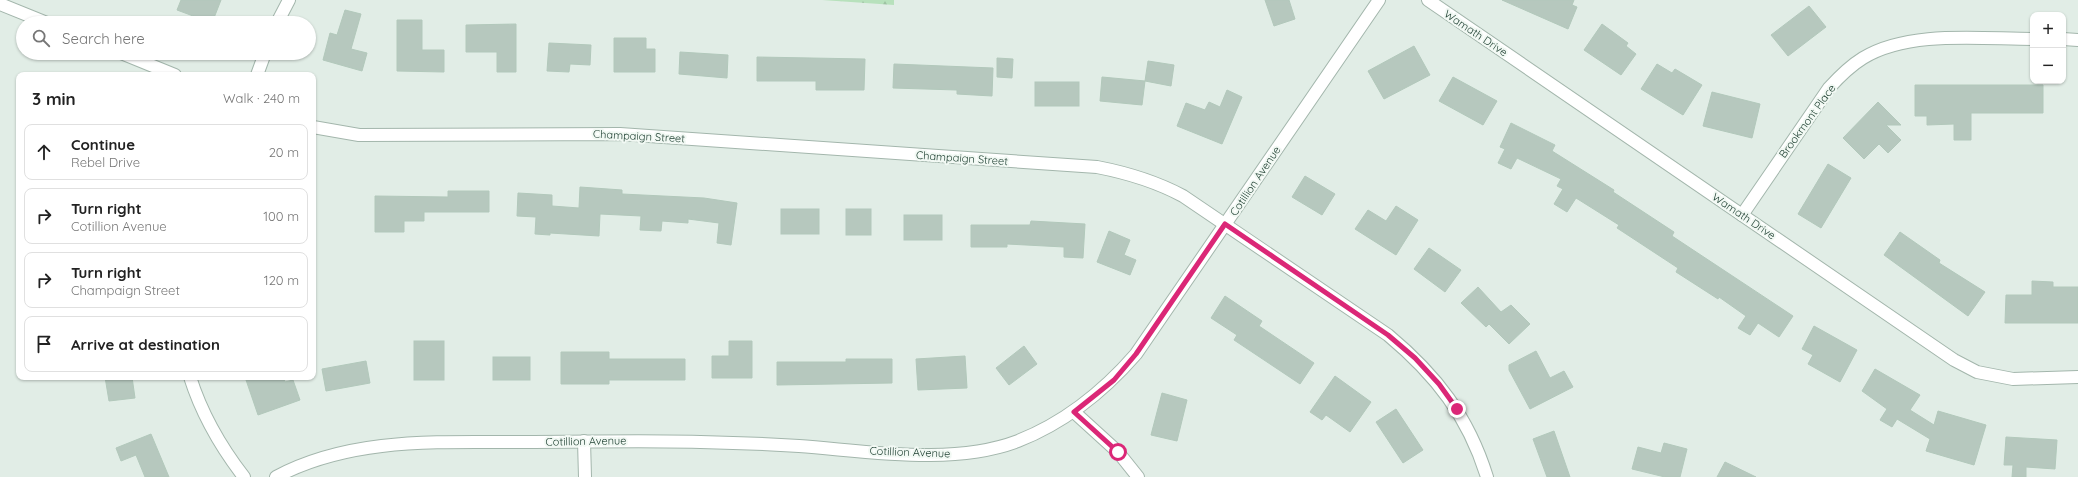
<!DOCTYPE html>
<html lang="en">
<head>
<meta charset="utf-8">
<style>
  :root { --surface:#fff; --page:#f2f2f2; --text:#222; --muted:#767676; --line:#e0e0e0 }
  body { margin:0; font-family:Quicksand,sans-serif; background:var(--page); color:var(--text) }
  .controls { position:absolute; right:12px; top:12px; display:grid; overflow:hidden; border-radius:8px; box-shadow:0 1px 3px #0004 }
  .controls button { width:36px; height:36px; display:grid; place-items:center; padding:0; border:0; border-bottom:1px solid var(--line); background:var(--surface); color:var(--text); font:20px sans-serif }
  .stop { position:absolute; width:12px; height:12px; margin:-9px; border:3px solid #db2777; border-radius:50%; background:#fff }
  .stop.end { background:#db2777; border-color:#fff; box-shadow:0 1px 4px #0008 }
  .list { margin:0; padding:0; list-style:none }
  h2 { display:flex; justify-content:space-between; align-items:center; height:52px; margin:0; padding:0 16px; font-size:17px }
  h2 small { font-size:13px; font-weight:400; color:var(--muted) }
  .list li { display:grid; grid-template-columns:26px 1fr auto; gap:12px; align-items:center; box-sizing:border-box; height:56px; margin:0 8px 8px; padding:0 8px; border:1px solid var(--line); border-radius:8px }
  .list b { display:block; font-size:15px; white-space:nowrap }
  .list p { margin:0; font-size:13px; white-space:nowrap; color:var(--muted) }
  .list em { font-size:13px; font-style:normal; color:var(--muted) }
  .icon { flex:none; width:22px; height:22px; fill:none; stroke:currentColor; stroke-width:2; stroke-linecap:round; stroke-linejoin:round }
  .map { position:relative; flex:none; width:2078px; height:477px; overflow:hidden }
  .search { position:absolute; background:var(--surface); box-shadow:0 1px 3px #0004; left:16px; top:16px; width:300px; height:44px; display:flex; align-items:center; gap:10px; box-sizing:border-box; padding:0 14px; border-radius:22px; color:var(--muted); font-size:15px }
  .panel { position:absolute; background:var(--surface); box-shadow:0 1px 3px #0004; left:16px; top:72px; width:300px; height:308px; border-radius:8px }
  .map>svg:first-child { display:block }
</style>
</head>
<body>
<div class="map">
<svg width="2078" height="477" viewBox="0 0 2078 477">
  <defs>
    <pattern id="forest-firs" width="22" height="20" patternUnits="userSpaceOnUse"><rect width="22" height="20" fill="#b7e1bc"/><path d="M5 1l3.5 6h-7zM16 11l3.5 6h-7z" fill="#9dc2a2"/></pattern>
  </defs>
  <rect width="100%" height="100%" fill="#e1ede6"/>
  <path fill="url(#forest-firs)" d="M 822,0 L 894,0 L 894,5 Z"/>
  <g fill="#b6c8be" stroke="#b2c8bb">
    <path d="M 181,0 L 221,0 L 212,23 L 177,10 Z"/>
    <path d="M 1265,0 L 1289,0 L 1295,19 L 1274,26 Z"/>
    <path d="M 1502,0 L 1574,0 L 1572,5 L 1577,7 L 1568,29 Z"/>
    <path d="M 1809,6 L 1826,27 L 1788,56 L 1771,35 Z"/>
    <path d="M 345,10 L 361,14 L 351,49 L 367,53 L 362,71 L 323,60 L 330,33 L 337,35 Z"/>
    <path d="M 397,20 L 422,20 L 422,50 L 444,50 L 444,72 L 397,71 Z"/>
    <path d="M 516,24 L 516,72 L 497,72 L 497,52 L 466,52 L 466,25 Z"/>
    <path d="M 1602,24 L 1628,43 L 1626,46 L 1636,54 L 1621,75 L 1584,50 Z"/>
    <path d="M 614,38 L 646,38 L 646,49 L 655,49 L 655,72 L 614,72 Z"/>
    <path d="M 549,43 L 591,45 L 590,65 L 570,64 L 569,72 L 547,71 Z"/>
    <path d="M 1414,46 L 1430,75 L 1384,99 L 1368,71 Z"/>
    <path d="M 680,52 L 728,55 L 727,78 L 679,74 Z"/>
    <path d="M 757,57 L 865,59 L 864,90 L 816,90 L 816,81 L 757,81 Z"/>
    <path d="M 997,58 L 1013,59 L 1012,78 L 997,77 Z"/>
    <path d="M 1148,61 L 1174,65 L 1171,86 L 1145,81 Z"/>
    <path d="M 894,64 L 993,68 L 992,96 L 957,94 L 957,90 L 893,88 Z"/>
    <path d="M 1657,64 L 1672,73 L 1675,69 L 1702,85 L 1683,115 L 1641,89 Z"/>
    <path d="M 1102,77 L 1145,81 L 1142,105 L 1100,101 Z"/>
    <path d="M 1453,77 L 1497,101 L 1483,125 L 1439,101 Z"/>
    <rect x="1035" y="82" width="44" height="24"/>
    <path d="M 1915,85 L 2043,85 L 2043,113 L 1971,113 L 1971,140 L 1954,140 L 1954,124 L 1927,125 L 1927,116 L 1915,116 Z"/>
    <path d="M 1227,90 L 1242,97 L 1222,144 L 1177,126 L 1186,103 L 1205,110 L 1209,102 L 1220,107 Z"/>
    <path d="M 1712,92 L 1760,104 L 1752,138 L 1703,126 Z"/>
    <path d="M 1878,102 L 1901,125 L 1886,125 L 1901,140 L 1888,153 L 1879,144 L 1864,159 L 1843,138 Z"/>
    <path d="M 1511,123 L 1555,145 L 1552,151 L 1614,190 L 1613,192 L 1674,232 L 1672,236 L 1793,316 L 1779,337 L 1758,323 L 1750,335 L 1738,328 L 1746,316 L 1719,297 L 1718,299 L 1676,272 L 1678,268 L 1617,228 L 1619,225 L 1576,198 L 1567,212 L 1554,204 L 1563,189 L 1557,186 L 1561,179 L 1517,158 L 1511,169 L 1498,163 L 1505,149 L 1500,147 Z"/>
    <path d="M 1828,164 L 1851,178 L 1821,228 L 1798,214 Z"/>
    <path d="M 1305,176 L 1335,194 L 1322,215 L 1292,197 Z"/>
    <path d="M 580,187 L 622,190 L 622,194 L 704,198 L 737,203 L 731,245 L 717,243 L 719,223 L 688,219 L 688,223 L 662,221 L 661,231 L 640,230 L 641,216 L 600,214 L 599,236 L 550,233 L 550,235 L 535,234 L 536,217 L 517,216 L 518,193 L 552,195 L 552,206 L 579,208 Z"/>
    <path d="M 448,191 L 489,191 L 489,212 L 424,212 L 424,221 L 404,221 L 404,232 L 375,232 L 375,196 L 448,197 Z"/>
    <path d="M 1396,206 L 1418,220 L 1396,255 L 1355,229 L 1368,210 L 1386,221 Z"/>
    <rect x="781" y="209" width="38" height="25"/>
    <rect x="846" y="209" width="25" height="26"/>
    <rect x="904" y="215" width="38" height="25"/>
    <path d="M 1031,221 L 1085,224 L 1083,258 L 1064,257 L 1064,247 L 1007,244 L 1007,247 L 971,247 L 971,225 L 1030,225 Z"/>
    <path d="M 1109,231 L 1130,240 L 1124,255 L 1136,260 L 1130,275 L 1097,262 Z"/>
    <path d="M 1900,232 L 1940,260 L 1939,263 L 1985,292 L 1968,316 L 1884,255 Z"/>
    <path d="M 1429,248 L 1461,270 L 1445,292 L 1414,269 Z"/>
    <path d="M 2032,281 L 2053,282 L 2053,287 L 2078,287 L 2078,323 L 2005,323 L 2006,295 L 2032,295 Z"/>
    <path d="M 1478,287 L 1501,312 L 1511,305 L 1530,324 L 1509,344 L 1489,324 L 1486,327 L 1461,303 Z"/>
    <path d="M 1225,296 L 1262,321 L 1259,326 L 1314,363 L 1300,384 L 1234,340 L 1237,335 L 1211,318 Z"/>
    <path d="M 1814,326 L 1857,350 L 1840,382 L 1808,364 L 1813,355 L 1802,349 Z"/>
    <rect x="414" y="341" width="30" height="39"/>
    <path d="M 729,341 L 752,341 L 752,378 L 712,378 L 712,356 L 729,356 Z"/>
    <path d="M 1024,346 L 1037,364 L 1009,385 L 996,368 Z"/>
    <path d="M 1536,351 L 1550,378 L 1564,371 L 1573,387 L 1530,409 L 1509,370 L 1509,365 Z"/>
    <path d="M 561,352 L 609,352 L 609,359 L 685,359 L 685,380 L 609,380 L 609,384 L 561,384 Z"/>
    <path d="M 965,356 L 967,388 L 918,390 L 916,359 Z"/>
    <rect x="493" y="357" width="37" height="23"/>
    <path d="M 846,359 L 892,359 L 892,383 L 777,385 L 777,362 L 846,362 Z"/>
    <path d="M 366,361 L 370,383 L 326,391 L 322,369 Z"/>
    <path d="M 1875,369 L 1920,395 L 1910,410 L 1934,425 L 1938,411 L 1986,425 L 1974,465 L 1926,451 L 1930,439 L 1897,419 L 1892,427 L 1880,420 L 1887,409 L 1862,391 Z"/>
    <path d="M 1335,376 L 1371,402 L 1350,432 L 1326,415 L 1322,420 L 1310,412 Z"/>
    <path d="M 105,377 L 132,377 L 135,398 L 109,401 Z"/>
    <path d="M 245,377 L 283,377 L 285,382 L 293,380 L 300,400 L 258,415 Z"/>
    <path d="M 1162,393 L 1187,400 L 1177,441 L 1151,435 Z"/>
    <path d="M 1396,409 L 1423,450 L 1403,463 L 1376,422 Z"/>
    <path d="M 1554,431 L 1570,477 L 1547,477 L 1533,439 Z"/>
    <path d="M 151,434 L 169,477 L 145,477 L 136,455 L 121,461 L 116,448 Z"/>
    <path d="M 2006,437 L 2057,440 L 2055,469 L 2026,467 L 2026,477 L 2012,477 L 2013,465 L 2004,465 Z"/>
    <path d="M 1664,443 L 1687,449 L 1680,477 L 1665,477 L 1632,469 L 1638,447 L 1661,453 Z"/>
    <path d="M 1725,462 L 1756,477 L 1717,477 Z"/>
  </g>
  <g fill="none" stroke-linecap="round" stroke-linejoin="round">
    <g stroke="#a3b6ac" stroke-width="14">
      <g id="minor">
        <path d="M 1428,0 L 1954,360 L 1977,372 L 2013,379 L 2078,377"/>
        <path d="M 0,4 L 47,23"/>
        <path d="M 277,23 L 289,0"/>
        <path d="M 2063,39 L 2078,40"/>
        <path d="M 121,53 L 175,75"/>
        <path d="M 257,75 L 265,53"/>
        <path d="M 313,127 L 359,135 L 620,134 L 1097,167 C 1128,173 1155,181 1183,196 L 1388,335 C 1436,375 1468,416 1487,477"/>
        <path d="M 1742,215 L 1829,88 C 1839,77 1850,66 1863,58 C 1909,30 1980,39 2033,39"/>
        <path d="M 190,377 C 202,415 220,446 244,477"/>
        <path d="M 1074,412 L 1118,452 L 1138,477"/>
        <path d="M 584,441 L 585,477"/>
        <path d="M 276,477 C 355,435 446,443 533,442 C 622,441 710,440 799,446 C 868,451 952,466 1018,441 C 1066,422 1103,392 1136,354 L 1379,0"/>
      </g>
    </g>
    <use href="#minor" stroke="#fff" stroke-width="12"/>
  </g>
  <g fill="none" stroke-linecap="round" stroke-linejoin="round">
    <path stroke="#db2777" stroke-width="5" d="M 1118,452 L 1074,412 L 1114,380 L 1136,354 L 1225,224 L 1388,335 L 1415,358 L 1439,384 L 1457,409"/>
  </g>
  <g text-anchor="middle" stroke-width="4" stroke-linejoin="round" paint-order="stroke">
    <g font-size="11" fill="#1f4032" stroke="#f2f9f4">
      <text transform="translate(1476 33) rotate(34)" y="4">Wamath Drive</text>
      <text transform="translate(1807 121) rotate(-54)" y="4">Brookmont Place</text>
      <text transform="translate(639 136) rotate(3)" y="4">Champaign Street</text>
      <text transform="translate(962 158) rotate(4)" y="4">Champaign Street</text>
      <text transform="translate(1255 181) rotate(-56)" y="4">Cotillion Avenue</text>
      <text transform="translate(1744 216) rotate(34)" y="4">Wamath Drive</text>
      <text transform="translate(586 441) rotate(-1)" y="4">Cotillion Avenue</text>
      <text transform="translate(910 452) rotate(2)" y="4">Cotillion Avenue</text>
    </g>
  </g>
</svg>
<div class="controls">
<button>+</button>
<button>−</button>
</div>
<div class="stop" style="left:1118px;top:452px"></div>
<div class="stop end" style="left:1457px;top:409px"></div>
<div class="search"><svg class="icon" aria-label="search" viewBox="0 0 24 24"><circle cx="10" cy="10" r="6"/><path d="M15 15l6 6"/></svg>Search here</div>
<section class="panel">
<h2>3 min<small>Walk · 240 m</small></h2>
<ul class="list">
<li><svg class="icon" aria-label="ahead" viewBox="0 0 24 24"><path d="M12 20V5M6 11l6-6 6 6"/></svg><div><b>Continue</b><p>Rebel Drive</p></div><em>20 m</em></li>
<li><svg class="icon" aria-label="right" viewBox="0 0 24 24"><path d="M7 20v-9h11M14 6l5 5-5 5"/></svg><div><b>Turn right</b><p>Cotillion Avenue</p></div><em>100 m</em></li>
<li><svg class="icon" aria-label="right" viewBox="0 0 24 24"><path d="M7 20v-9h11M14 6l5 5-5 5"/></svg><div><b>Turn right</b><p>Champaign Street</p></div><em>120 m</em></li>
<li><svg class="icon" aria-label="arrive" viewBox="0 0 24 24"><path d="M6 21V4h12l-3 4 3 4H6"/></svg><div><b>Arrive at destination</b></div></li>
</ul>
</section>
</div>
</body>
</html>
